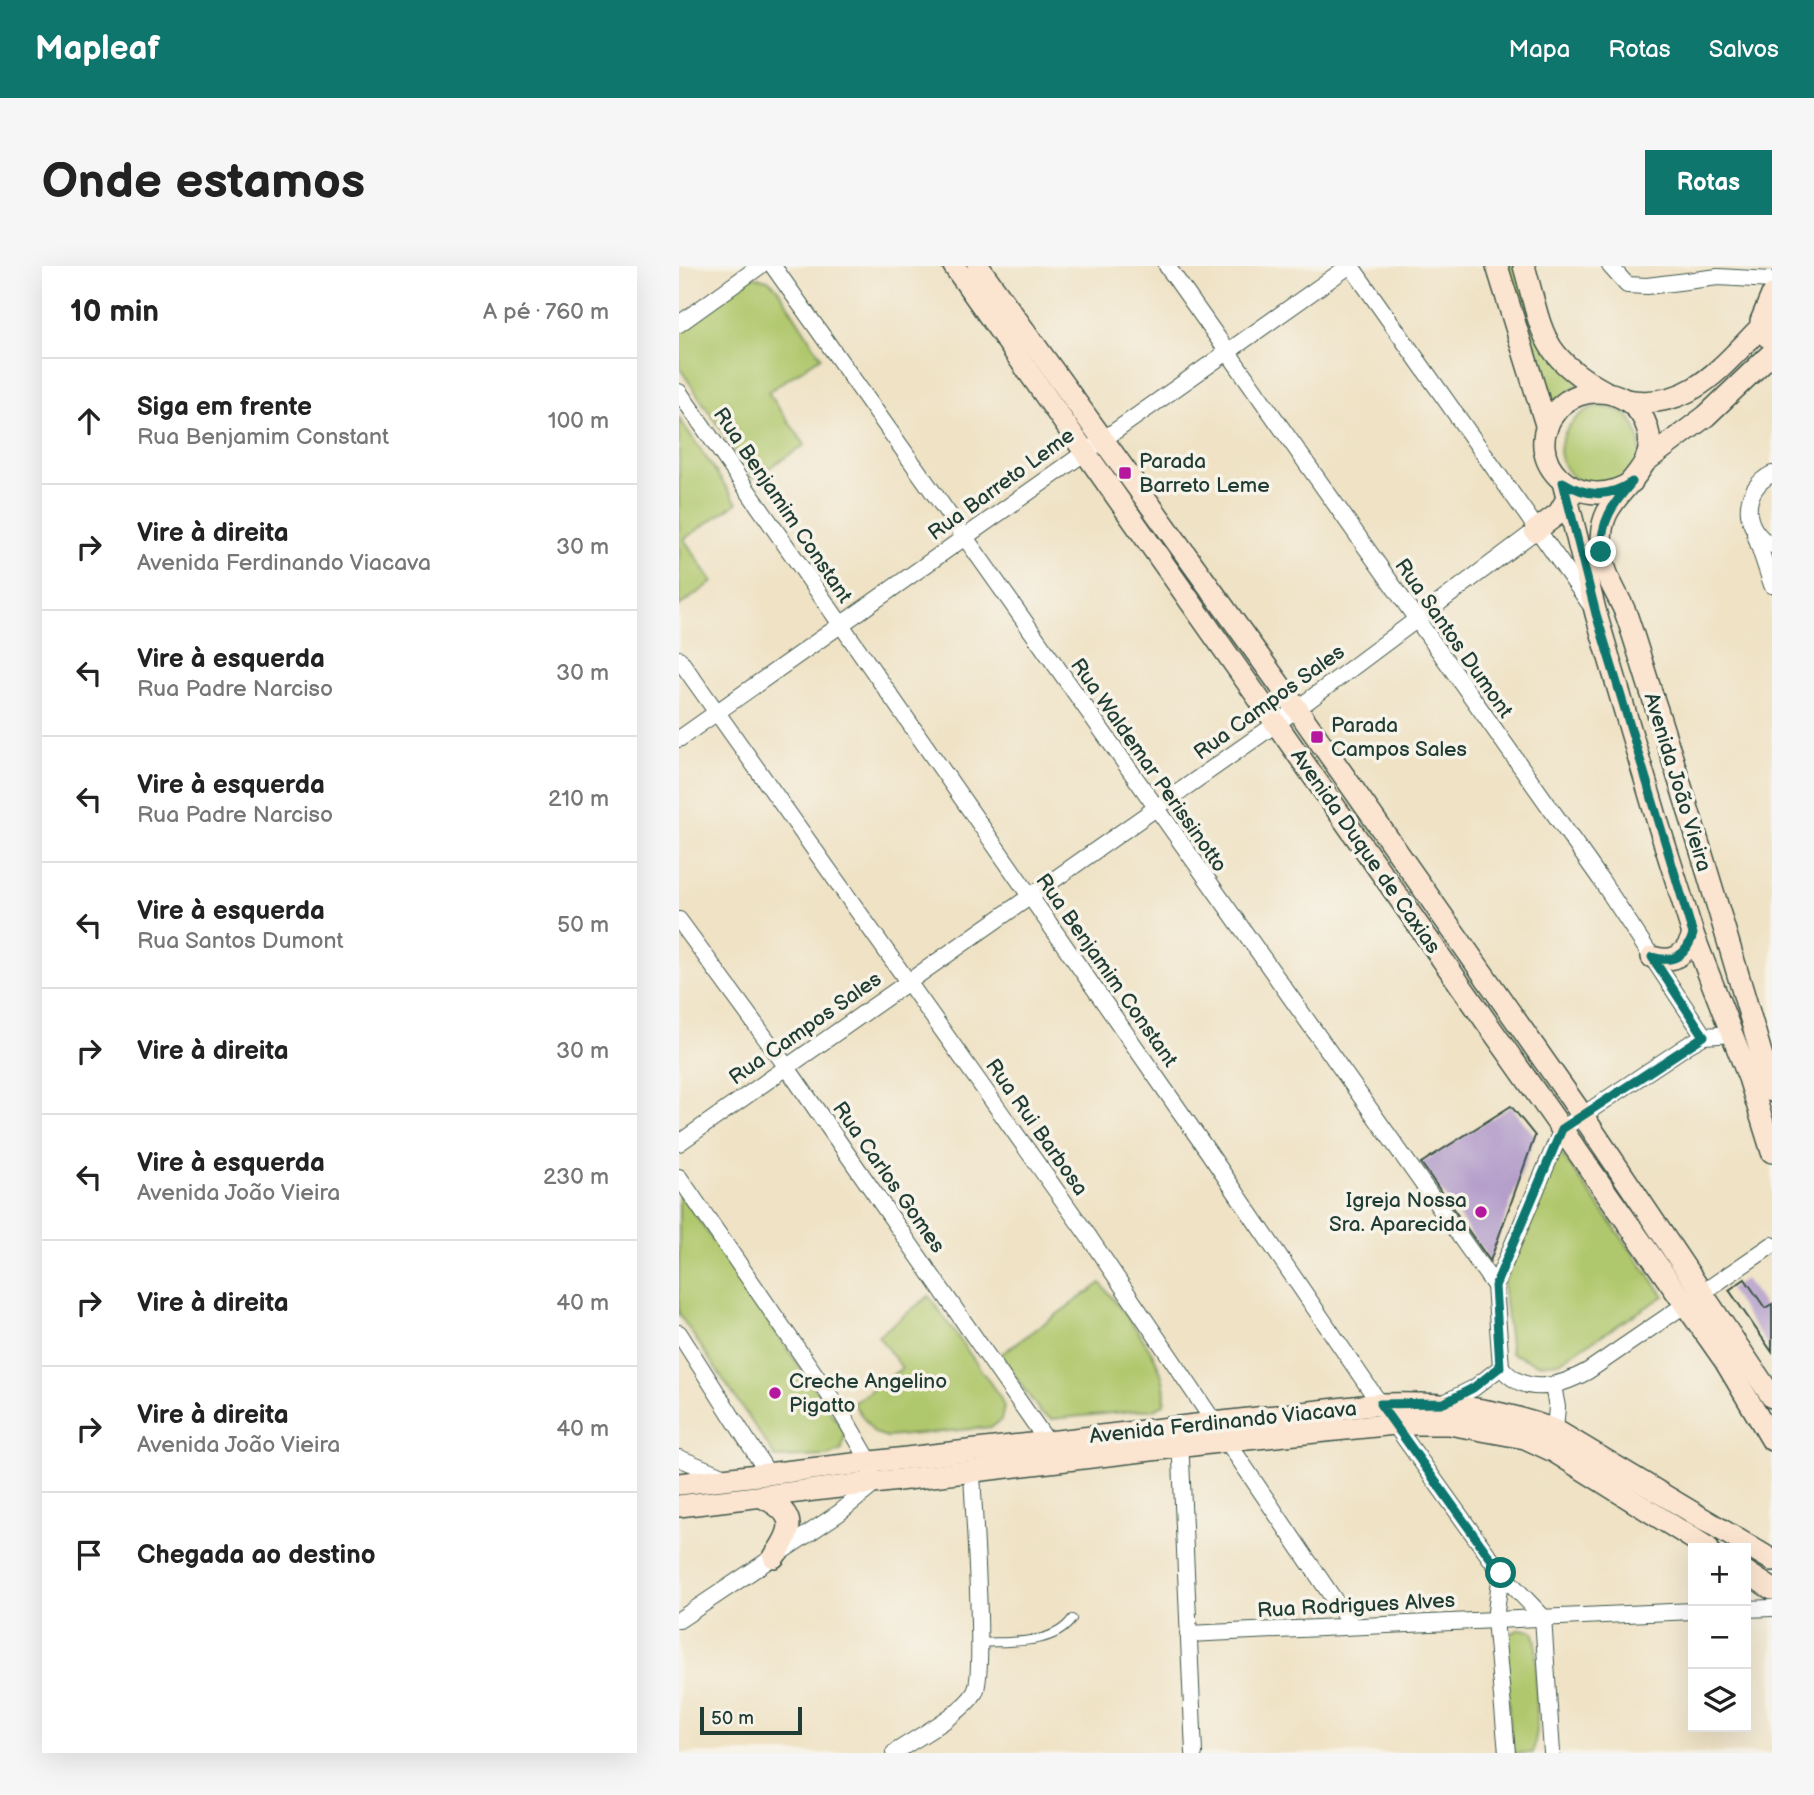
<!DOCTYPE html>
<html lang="pt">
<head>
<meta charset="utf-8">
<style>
  :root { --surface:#fff; --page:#f6f6f6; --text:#222; --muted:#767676; --line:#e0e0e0; --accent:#0f766e }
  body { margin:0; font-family:"Balsamiq Sans",sans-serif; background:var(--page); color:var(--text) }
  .controls { position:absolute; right:21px; bottom:21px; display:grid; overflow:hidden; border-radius:0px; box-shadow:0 7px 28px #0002 }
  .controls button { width:63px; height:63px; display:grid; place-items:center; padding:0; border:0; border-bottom:2px solid var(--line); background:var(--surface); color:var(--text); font:35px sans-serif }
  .scale { position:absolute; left:21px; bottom:18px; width:102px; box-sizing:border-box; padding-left:7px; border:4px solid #1f3d34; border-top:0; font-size:19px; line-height:24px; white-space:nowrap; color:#1f3d34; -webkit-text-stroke:5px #f7f3e8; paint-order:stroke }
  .stop { position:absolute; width:21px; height:21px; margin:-16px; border:5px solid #0f766e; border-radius:50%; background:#fff }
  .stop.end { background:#0f766e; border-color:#fff; box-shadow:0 2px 7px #0008 }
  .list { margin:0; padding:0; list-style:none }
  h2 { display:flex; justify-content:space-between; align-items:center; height:91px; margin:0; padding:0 28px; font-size:30px }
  h2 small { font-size:23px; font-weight:400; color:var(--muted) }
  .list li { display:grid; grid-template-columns:46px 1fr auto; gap:21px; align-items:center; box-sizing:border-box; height:126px; padding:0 28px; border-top:2px solid var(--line) }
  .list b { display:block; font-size:26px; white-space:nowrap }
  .list p { margin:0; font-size:23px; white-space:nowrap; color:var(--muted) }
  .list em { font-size:23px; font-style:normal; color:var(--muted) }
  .icon { flex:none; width:38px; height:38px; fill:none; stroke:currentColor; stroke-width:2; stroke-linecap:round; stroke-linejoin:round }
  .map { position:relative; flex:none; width:1093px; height:1487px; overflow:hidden; border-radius:0px }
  header { display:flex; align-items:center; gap:42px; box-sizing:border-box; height:98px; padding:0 35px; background:var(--accent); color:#fff }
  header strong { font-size:33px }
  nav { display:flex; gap:38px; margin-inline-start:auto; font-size:24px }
  .intro { display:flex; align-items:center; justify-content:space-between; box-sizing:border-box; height:168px; padding:0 42px }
  h1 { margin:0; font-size:49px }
  .button { padding:18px 32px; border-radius:0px; background:var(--accent); color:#fff; font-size:24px; font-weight:700 }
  main { display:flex; gap:42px; padding:0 42px }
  aside { flex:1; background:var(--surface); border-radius:0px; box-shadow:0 7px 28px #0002 }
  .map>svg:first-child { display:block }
</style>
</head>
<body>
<header>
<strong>Mapleaf</strong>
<nav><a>Mapa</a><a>Rotas</a><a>Salvos</a></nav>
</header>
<div class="intro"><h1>Onde estamos</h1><a class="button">Rotas</a></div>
<main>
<aside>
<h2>10 min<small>A pé · 760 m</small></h2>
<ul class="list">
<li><svg class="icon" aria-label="ahead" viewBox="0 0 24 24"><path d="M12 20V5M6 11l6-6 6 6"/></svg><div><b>Siga em frente</b><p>Rua Benjamim Constant</p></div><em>100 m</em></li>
<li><svg class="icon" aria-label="right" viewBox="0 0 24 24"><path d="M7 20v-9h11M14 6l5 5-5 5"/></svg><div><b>Vire à direita</b><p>Avenida Ferdinando Viacava</p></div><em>30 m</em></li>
<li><svg class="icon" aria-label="left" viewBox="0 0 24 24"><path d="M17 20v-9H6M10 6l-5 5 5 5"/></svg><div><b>Vire à esquerda</b><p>Rua Padre Narciso</p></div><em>30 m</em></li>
<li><svg class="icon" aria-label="left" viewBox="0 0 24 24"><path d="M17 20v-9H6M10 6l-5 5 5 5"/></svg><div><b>Vire à esquerda</b><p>Rua Padre Narciso</p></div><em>210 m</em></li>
<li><svg class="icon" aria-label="left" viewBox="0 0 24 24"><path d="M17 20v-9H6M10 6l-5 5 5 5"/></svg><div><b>Vire à esquerda</b><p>Rua Santos Dumont</p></div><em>50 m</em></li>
<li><svg class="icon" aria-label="right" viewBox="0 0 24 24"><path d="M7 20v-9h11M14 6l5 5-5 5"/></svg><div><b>Vire à direita</b></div><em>30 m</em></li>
<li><svg class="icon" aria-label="left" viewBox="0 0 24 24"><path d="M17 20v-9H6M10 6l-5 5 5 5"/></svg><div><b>Vire à esquerda</b><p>Avenida João Vieira</p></div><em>230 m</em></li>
<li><svg class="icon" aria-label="right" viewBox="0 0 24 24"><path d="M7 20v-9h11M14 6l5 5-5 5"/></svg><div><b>Vire à direita</b></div><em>40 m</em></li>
<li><svg class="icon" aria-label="right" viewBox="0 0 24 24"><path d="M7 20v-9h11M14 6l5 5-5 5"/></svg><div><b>Vire à direita</b><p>Avenida João Vieira</p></div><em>40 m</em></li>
<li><svg class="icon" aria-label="arrive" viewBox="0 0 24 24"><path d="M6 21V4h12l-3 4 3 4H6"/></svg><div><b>Chegada ao destino</b></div></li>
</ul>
</aside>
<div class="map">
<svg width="1093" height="1487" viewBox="0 0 1093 1487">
  <rect width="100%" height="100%" fill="#f7f3e8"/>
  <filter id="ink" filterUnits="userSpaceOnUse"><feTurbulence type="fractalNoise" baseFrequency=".0143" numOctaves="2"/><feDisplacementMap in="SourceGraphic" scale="14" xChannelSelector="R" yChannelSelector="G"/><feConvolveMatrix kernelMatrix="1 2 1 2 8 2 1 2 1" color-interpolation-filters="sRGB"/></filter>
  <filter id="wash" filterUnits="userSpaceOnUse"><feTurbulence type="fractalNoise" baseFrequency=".00686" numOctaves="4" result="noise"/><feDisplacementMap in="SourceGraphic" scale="28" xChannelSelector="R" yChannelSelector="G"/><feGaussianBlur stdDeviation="1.57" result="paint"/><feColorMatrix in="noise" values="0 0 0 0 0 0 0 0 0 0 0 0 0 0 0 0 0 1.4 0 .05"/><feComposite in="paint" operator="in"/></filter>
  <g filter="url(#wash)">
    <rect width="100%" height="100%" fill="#efe2c5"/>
    <g fill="#b0c86d" stroke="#688250" stroke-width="2">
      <path d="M 825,0 L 840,0 L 901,118 L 868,144 Z"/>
      <path d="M 73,10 L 89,14 L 98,22 L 142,91 L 89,126 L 126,179 L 74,212 L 0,101 L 0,57 Z"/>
      <path d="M 915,141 C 956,140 959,161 963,194 L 937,220 C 926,219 908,220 899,215 C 865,192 885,153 915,141 Z"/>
      <path d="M 0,152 L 58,237 L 5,273 L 34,316 L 0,340 Z"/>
      <path d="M 879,883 L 985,1030 L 880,1096 L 859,1098 L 832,1087 L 824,1018 Z"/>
      <path d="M 0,925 L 166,1167 L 163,1184 L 149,1190 L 97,1192 L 0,1048 Z"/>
      <path d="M 422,1017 C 445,1050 493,1097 485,1138 L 475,1143 L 373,1153 L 362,1147 L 321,1089 Z"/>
      <path d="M 250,1030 L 321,1131 L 325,1141 L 322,1154 L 313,1161 L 208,1171 L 195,1167 L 174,1137 L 223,1102 L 199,1070 Z"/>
      <path d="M 841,1363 L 854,1365 L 857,1375 L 858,1465 L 854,1487 L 834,1487 L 831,1477 L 827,1383 L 831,1368 Z"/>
    </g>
    <g id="blocks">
      <g fill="#b49eca">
        <path d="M 832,840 L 856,870 L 811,995 L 742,897 Z"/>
        <path d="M 1066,1013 L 1086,1042 L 1093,1038 L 1093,1086 L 1050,1024 Z"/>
      </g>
    </g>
  </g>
  <g filter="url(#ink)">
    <use href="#blocks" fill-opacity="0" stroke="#3e564a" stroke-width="2"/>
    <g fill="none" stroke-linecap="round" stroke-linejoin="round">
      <g stroke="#3e564a" stroke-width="10">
        <path id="lane" d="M 299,1377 C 330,1375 374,1380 393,1353"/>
      </g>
      <g stroke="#3e564a" stroke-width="18">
        <g id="street">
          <path d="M 94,0 L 816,1020"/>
          <path d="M 488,0 L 922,614 L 1025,770"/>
          <path d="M 672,0 L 913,341"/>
          <path d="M 931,0 L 948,19 L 968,20 L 1039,11 L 1093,14"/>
          <path d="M 0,58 L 81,0"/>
          <path d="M 0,126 L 530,887 L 701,1138 L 822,1307 L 864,1351 L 873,1487"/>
          <path d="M 1093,208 C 1062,223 1062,264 1093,279"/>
          <path d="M 1076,268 L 1093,319"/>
          <path d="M 0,393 L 410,971 L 673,1360"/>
          <path d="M 0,473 L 670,0"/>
          <path d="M 0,654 L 107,800 L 374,1184"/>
          <path d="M 0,877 L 618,443 L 856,265"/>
          <path d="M 0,911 L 162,1146 L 191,1196 L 193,1220 L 160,1247 L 0,1354"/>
          <path d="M 0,1067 L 90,1209"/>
          <path d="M 822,1101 L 816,1020 L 883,863 L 1009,779 L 1025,770 L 1054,768"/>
          <path d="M 822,1101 C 846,1131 880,1121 909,1105 L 1093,979"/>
          <path d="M 874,1120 L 878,1141 L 876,1164"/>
          <path d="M 765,1137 L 795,1122 L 822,1101"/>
          <path d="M 501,1171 L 515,1487"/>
          <path d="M 0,1192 L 48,1212"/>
          <path d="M 822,1307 L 816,1353 L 828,1487"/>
          <path d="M 1067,1343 L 1093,1342"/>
          <path d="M 509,1368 L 1014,1345"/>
          <path d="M 215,1487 C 236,1472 284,1448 296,1426 C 307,1405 294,1240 293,1206"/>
        </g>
      </g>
      <g stroke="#3e564a" stroke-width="24">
        <g id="secondary">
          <path d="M 275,0 L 1046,1095 L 1093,1174"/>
          <path d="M 299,0 L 618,443 L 904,850 L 1093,1131"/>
          <path d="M 818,0 L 868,162"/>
          <path d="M 845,0 C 864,66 860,89 925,125"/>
          <path d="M 1089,71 L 1082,55 L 1093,29"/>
          <path d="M 947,134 C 1011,145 1042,101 1082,61"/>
          <path d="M 967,195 L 1027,150 L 1093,87"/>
          <path d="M 884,216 L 917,348 L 979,557 L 1014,668 L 1070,812 L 1093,886"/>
          <path d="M 953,216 C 897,252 839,191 877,145 C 903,114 955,122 968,161 C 981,200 943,217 928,247 C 921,261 921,280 924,294 C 927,313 940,330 947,348 C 958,379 967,412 978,444 C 1018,570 1056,697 1093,825"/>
          <path d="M 856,265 L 880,247 L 889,231"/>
          <path d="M 973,691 C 994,698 1008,689 1014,668"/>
          <path d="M 0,1218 L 701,1138 C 764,1136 817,1142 876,1164 L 1093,1294"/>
          <path d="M 85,1232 C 119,1249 114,1264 95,1291"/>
          <path d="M 0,1240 L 548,1175 L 716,1158 L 770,1158 L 846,1172 L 876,1186 L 1029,1282"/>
          <path d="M 1067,1306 L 1093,1323"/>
        </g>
      </g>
      <use href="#lane" stroke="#fff" stroke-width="8"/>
      <use href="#street" stroke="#fff" stroke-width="16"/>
      <use href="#secondary" stroke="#fce5d0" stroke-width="21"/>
    </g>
  </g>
  <g fill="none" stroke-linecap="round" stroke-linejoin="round" filter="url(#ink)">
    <path stroke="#0f766e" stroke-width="9" d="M 822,1307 L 701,1138 L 765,1137 L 794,1122 L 821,1101 L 816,1020 L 883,863 L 1025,770 L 973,691 C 994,698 1008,689 1014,668 L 917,348 L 884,216 C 908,231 929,232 953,216 C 933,239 922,255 922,286"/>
  </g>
  <g fill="#b5179e" stroke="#f7f3e8" stroke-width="2.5">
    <rect x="439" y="200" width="14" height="14" rx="3.5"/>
    <rect x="631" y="464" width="14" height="14" rx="3.5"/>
    <circle cx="802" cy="946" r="7"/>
    <circle cx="96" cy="1127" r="7"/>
  </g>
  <g text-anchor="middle" stroke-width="7" stroke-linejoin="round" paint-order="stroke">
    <g font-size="21" fill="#1f3d34" stroke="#f7f3e8" text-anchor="start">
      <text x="460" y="202">Parada<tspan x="460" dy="24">Barreto Leme</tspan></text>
      <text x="652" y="466">Parada<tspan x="652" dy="24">Campos Sales</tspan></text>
      <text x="788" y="941" text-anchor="end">Igreja Nossa<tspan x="788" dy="24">Sra. Aparecida</tspan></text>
      <text x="110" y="1122">Creche Angelino<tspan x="110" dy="24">Pigatto</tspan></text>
    </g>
    <g font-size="21" fill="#1f3d34" stroke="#f7f3e8">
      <text transform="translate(322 218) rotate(-36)" y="7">Rua Barreto Leme</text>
      <text transform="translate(104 239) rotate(56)" y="7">Rua Benjamim Constant</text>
      <text transform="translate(775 372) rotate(55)" y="7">Rua Santos Dumont</text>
      <text transform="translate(590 436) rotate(-36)" y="7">Rua Campos Sales</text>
      <text transform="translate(470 499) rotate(55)" y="7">Rua Waldemar Perissinotto</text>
      <text transform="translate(999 516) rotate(73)" y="7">Avenida João Vieira</text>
      <text transform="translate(687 585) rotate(55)" y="7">Avenida Duque de Caxias</text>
      <text transform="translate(428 704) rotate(55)" y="7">Rua Benjamim Constant</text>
      <text transform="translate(126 762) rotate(-35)" y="7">Rua Campos Sales</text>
      <text transform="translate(358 861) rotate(55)" y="7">Rua Rui Barbosa</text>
      <text transform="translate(210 911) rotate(55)" y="7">Rua Carlos Gomes</text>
      <text transform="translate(544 1156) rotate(-6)" y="7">Avenida Ferdinando Viacava</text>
      <text transform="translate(677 1339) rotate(-3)" y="7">Rua Rodrigues Alves</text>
    </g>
  </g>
</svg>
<div class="controls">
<button>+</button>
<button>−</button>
<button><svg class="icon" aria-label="layers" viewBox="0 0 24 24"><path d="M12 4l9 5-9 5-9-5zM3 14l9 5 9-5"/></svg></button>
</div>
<div class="scale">50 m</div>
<div class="stop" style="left:822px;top:1307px"></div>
<div class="stop end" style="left:922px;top:286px"></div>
</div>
</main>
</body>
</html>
